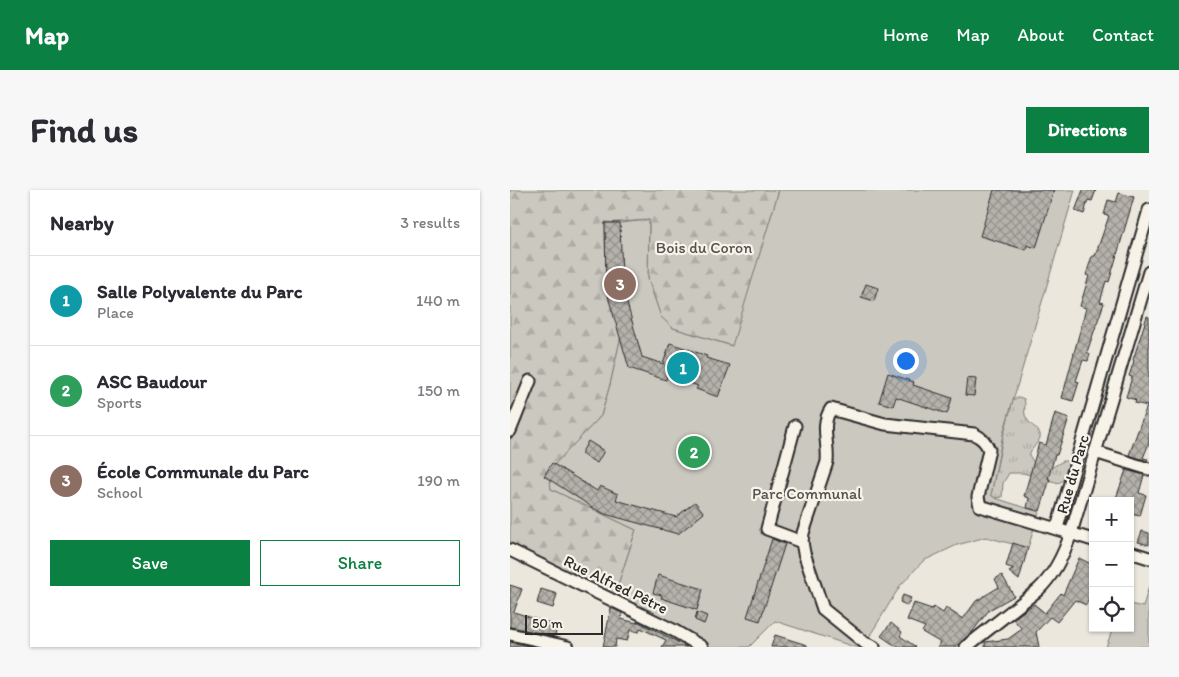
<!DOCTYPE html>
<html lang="en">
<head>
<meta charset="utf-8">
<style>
  :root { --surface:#fff; --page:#f7f7f7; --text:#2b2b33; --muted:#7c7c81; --line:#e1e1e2; --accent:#0b8043 }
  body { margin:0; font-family:Itim,sans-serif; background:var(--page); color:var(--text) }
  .controls { position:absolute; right:15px; bottom:15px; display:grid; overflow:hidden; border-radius:0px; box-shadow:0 1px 4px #0004 }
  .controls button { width:45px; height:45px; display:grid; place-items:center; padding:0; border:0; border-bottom:1px solid var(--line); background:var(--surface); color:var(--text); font:25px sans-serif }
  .scale { position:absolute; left:15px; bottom:12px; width:78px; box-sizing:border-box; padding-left:5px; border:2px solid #2b2b2b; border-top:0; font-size:14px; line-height:18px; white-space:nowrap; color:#2b2b2b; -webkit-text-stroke:4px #f7f3e8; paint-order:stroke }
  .you { position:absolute; left:395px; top:170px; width:18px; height:18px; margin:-12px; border:4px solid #fff; border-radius:50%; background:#1a73e8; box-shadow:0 0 0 8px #1a73e833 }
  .badge { display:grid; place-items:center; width:32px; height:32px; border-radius:50%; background:var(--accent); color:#fff; font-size:16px; font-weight:700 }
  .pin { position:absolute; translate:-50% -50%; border:2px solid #fff; box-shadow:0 1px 5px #0006 }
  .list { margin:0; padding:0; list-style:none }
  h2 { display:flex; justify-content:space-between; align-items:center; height:65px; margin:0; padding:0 20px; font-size:21px }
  h2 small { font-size:16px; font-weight:400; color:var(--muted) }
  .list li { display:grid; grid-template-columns:32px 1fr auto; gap:15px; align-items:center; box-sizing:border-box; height:90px; padding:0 20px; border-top:1px solid var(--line) }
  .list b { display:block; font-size:19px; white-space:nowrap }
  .list p { margin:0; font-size:16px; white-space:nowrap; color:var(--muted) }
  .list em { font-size:16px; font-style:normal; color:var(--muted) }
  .actions { display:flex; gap:10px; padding:15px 20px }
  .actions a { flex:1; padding:11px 0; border:1px solid var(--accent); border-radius:0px; text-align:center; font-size:18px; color:var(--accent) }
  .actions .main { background:var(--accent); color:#fff }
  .icon { flex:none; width:28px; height:28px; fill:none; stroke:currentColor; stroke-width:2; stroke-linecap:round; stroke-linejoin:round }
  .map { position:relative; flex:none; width:639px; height:457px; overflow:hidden; border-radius:0px }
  header { display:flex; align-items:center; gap:30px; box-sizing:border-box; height:70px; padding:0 25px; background:var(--accent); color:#fff }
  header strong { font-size:24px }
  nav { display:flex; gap:28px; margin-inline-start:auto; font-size:18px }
  .intro { display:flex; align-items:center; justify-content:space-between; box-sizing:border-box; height:120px; padding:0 30px }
  h1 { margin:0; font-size:35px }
  .button { padding:12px 22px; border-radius:0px; background:var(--accent); color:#fff; font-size:18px; font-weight:700 }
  main { display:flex; gap:30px; padding:0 30px }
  aside { flex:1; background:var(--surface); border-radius:0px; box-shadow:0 1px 4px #0004 }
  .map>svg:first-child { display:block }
</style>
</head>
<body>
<header>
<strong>Map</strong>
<nav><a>Home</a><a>Map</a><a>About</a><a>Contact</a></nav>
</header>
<div class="intro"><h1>Find us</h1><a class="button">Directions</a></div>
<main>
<aside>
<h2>Nearby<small>3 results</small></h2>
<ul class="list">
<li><span class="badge" style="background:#0f9aa8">1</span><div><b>Salle Polyvalente du Parc</b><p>Place</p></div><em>140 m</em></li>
<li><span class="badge" style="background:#2e9e5b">2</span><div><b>ASC Baudour</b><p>Sports</p></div><em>150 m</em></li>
<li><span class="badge" style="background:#8d6e63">3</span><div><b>École Communale du Parc</b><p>School</p></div><em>190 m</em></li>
</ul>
<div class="actions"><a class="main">Save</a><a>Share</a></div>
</aside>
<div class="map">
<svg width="639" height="457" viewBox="0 0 639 457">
  <defs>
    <pattern id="grass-tufts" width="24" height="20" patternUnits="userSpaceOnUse" patternTransform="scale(1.25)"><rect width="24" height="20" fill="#cbc8bf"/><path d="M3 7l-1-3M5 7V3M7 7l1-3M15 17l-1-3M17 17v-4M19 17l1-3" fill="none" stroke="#aeaca4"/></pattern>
    <pattern id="forest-firs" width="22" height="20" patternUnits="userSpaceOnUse" patternTransform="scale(1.25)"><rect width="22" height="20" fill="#cbc8bf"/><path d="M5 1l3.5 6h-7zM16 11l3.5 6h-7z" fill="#aeaca4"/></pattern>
    <pattern id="building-cross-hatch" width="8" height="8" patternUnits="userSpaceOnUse" patternTransform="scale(1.25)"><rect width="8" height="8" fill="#b5b2ab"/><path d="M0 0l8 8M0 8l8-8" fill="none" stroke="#93918b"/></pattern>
  </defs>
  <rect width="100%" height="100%" fill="#ebe7dd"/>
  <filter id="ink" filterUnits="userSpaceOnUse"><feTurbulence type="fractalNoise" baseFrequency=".02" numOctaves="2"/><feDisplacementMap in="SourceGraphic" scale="10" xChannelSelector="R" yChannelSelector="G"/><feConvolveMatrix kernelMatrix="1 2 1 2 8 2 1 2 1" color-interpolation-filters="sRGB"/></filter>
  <g filter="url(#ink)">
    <path fill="url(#grass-tufts)" stroke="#7b7a75" d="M 509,207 L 514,209 C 517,219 511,222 519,232 C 523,237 532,241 530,248 C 528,254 521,258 519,265 L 524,273 L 541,278 L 553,271 L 559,271 L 554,289 L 549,293 L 513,283 L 499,283 L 493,293 L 492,307 L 485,308 L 481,305 L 493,247 L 503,210 Z"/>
    <path fill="url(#forest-firs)" stroke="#7b7a75" d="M 0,0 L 269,0 L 223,156 L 163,138 L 151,128 L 138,89 L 139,30 L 95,33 L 111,146 L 100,195 L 91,226 L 40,280 L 41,299 L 126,340 L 104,407 L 0,356 Z"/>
    <g fill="#cbc8bf" stroke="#7b7a75">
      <path d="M 269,0 L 565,0 L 493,244 L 481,305 L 485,308 L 529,322 L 518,358 L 476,347 L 447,355 L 413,371 L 390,396 L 353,457 L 345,457 L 265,431 L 239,457 L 195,457 L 104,407 L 126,340 L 41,299 L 39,280 L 91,226 L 100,195 L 111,146 L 96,94 L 95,32 L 110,33 L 139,30 L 138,89 L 151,127 L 163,138 L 222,156 Z"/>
      <path d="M 639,396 L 639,457 L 596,457 L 603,438 L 620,438 L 620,414 L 633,417 Z"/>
    </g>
    <g fill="url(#building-cross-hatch)" stroke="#2b2b2b">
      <path d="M 484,0 L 544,0 L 526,58 L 517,55 L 516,60 L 470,46 Z"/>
      <path d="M 573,0 L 586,0 L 582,11 L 578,10 L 574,24 L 565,21 Z"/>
      <path d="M 609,3 L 624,7 L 599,92 L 596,91 L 590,112 L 594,113 L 577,162 L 580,164 L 578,171 L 573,170 L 566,191 L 569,192 L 563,211 L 552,208 L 576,118 L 570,116 L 579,86 L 576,85 L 582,66 L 585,66 L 599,26 L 594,25 L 598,10 L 606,12 Z"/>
      <path d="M 95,33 L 110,33 L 112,87 L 115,106 L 132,167 L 153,174 L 160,153 L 197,166 L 196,168 L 220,175 L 208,207 L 186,199 L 188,196 L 157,185 L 156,190 L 119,178 L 99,110 L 96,92 Z"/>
      <path d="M 356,94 L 368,98 L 364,111 L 351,107 Z"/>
      <path d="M 637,126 L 639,127 L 639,253 L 633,268 L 638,269 L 637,271 L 619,265 L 637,216 L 625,213 L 626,210 L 616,207 L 622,187 L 619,186 L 624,171 L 623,170 Z"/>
      <path d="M 378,183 L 404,192 L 403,195 L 442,208 L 437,224 L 386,207 L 383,216 L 369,212 Z"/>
      <path d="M 457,188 L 466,189 L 464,206 L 455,205 Z"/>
      <path d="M 545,223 L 559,228 L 547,265 L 545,265 L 538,289 L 540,289 L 530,321 L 517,318 L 519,308 L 514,306 L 529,253 L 536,255 Z"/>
      <path d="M 78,251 L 94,261 L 87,273 L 71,264 Z"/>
      <path d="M 42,273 L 87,301 L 90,296 L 108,304 L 106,310 L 166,327 L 185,312 L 194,323 L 168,344 L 95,324 L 85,319 L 34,286 Z"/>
      <path d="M 616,280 L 634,285 L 629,303 L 636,305 L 630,326 L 620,324 L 620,311 L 608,311 L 609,308 L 606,308 Z"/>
      <path d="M 632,341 L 639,343 L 639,355 L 628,352 Z"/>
      <path d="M 262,349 L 275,354 L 250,431 L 237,427 Z"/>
      <path d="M 503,353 L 518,358 L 509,390 L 499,382 L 504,379 L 496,376 Z"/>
      <path d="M 569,368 L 583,375 L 583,399 L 576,415 L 565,410 L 547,432 L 540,427 L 526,442 L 529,457 L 475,457 L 475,452 L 498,449 L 512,439 L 503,429 L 524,414 L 535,423 L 551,403 L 553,405 Z"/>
      <path d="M 148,385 L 193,399 L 187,420 L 151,408 L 152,405 L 143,403 Z"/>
      <path d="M 492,385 L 504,406 L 479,420 L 463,441 L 445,457 L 427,457 L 431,453 L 412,442 L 415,437 L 397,430 L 404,413 L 422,419 L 424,417 L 433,423 L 436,418 L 453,429 L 466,411 L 489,397 L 485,389 Z"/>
      <path d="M 0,395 L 12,399 L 4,422 L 47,436 L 45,446 L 0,437 Z"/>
      <path d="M 31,399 L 47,404 L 43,418 L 27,413 Z"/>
      <path d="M 393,405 L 401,408 L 397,416 L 390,412 Z"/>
      <path d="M 101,418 L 112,423 L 111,429 L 127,433 L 127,431 L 177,457 L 152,457 L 156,450 L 130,438 L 129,442 L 120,440 L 117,451 L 106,449 L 105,457 L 93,457 Z"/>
      <path d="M 187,422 L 197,426 L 194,434 L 185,430 Z"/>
      <path d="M 381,433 L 392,442 L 390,446 L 406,457 L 387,457 L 371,446 Z"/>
      <path d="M 265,445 L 297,455 L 297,457 L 261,457 Z"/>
      <path d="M 0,452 L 24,457 L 0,457 Z"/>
    </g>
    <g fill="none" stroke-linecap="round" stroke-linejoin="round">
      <g stroke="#2b2b2b" stroke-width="15">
        <g id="minor">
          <path d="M 285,236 L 257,339 L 292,352"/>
          <path d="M 0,241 L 20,191"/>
          <path d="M 585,262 L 639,279"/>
          <path d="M 547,338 L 639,20"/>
          <path d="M 0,360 L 163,440 L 192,457"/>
          <path d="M 620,362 L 639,368"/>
          <path d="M 0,444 L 58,457"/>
          <path d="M 364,457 L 355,453 L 313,419 L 294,363 L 292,352 L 293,343 L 317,272 C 319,253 310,235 321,219 L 375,234 L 464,244 C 472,248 476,252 479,260 L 468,307 L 470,316 L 583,350"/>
          <path d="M 456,457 L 528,400 C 545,384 554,364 561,343 L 639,82"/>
        </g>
      </g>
      <use href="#minor" stroke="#f7f3e8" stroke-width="11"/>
    </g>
  </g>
  <g text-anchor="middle" stroke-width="4.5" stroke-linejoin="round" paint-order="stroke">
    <g font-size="16" fill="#535250" stroke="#f7f3e8">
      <text x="194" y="63">Bois du Coron</text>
      <text x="297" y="309">Parc Communal</text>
    </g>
    <g font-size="16" fill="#2b2b2b" stroke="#f7f3e8">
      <text transform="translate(562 284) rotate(-74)" y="6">Rue du Parc</text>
      <text transform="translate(106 394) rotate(26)" y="6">Rue Alfred Pêtre</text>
    </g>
  </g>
</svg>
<div class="controls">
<button>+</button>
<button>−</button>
<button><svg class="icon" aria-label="locate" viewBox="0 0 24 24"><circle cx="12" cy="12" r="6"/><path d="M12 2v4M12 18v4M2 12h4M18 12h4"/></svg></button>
</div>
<div class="scale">50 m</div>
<div class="you"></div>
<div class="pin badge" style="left:173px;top:178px;background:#0f9aa8">1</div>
<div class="pin badge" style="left:184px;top:262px;background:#2e9e5b">2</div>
<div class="pin badge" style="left:110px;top:94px;background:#8d6e63">3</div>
</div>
</main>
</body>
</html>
